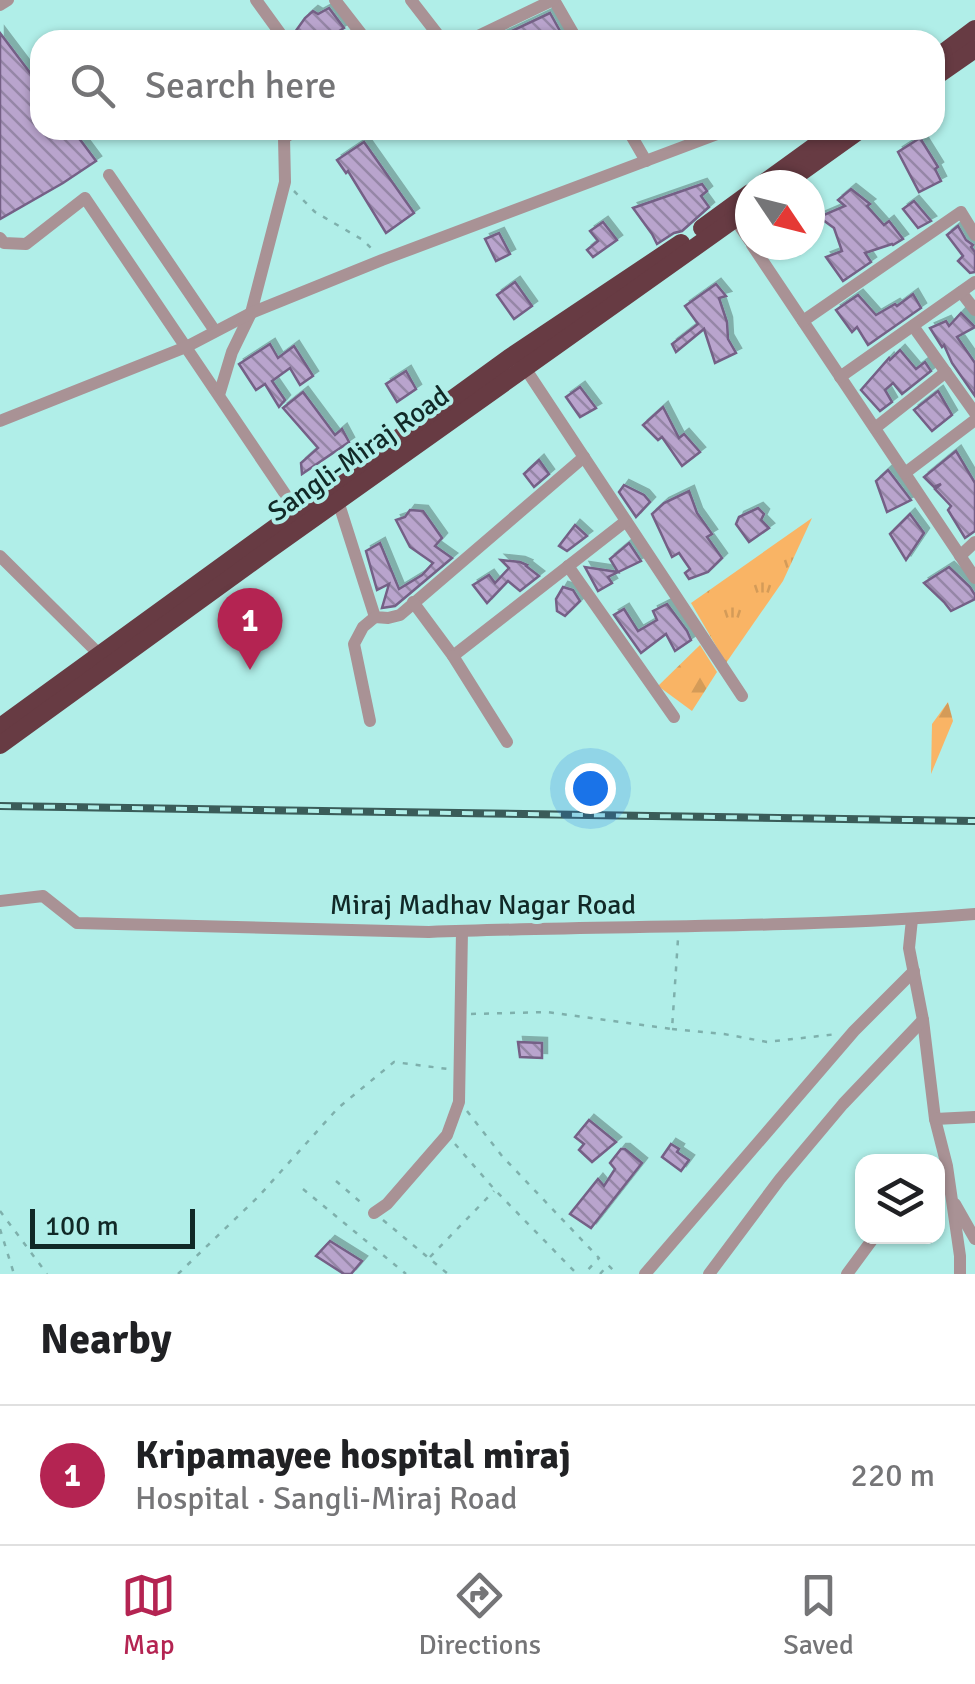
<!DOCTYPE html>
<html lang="en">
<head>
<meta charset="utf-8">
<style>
  :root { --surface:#fff; --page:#f2f2f2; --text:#202124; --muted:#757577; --line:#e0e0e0; --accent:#b42452 }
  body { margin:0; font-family:Signika,sans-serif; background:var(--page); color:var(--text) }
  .controls { position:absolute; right:30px; bottom:30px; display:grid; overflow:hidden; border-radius:20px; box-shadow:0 2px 8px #0004 }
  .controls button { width:90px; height:90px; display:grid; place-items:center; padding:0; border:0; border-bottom:2px solid var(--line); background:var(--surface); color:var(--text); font:50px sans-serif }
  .compass { position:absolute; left:735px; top:170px; width:90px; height:90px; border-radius:50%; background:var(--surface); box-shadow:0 2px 8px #0004; rotate:125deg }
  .scale { position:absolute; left:30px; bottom:25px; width:165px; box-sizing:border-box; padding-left:10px; border:5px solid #112927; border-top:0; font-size:28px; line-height:35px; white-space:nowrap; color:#112927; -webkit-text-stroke:8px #b0eee8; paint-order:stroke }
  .you { position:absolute; left:590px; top:788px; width:35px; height:35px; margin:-25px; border:8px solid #fff; border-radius:50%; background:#1a73e8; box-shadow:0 0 0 15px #1a73e833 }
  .badge { display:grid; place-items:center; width:65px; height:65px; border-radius:50%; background:var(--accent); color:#fff; font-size:32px; font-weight:700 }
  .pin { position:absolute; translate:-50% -82px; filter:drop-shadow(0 2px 5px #0008) }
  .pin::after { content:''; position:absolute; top:52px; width:35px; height:30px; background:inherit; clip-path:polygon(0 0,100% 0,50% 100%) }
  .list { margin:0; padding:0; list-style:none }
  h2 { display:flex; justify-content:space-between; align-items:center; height:130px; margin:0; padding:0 40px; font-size:42px }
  h2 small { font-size:32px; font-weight:400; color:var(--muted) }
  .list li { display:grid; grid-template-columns:65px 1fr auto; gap:30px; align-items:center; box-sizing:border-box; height:140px; padding:0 40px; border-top:2px solid var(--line) }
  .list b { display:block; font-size:38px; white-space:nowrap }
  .list p { margin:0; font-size:32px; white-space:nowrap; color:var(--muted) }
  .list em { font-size:32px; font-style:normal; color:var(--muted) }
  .icon { flex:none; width:55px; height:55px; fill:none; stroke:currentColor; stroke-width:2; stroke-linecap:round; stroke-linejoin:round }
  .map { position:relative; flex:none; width:975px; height:1274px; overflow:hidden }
  .search { position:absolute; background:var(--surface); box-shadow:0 2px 8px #0004; left:30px; right:30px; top:30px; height:110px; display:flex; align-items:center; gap:25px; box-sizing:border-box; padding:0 35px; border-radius:30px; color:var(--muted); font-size:38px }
  .sheet { height:270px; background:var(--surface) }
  nav { display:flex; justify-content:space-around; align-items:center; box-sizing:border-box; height:140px; border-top:2px solid var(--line); background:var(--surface); font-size:28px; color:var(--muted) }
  nav a { display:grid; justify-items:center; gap:5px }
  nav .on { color:var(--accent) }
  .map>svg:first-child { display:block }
</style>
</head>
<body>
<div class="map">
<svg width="975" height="1274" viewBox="0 0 975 1274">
  <defs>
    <pattern id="grass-tufts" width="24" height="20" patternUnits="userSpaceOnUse" patternTransform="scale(2.5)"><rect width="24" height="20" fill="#f9b465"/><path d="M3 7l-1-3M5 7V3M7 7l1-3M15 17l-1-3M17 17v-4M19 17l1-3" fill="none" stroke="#d49b58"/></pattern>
    <pattern id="forest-firs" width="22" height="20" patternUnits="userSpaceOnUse" patternTransform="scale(2.5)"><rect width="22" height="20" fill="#f9b465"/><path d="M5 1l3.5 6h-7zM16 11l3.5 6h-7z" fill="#d49b58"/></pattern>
    <pattern id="building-back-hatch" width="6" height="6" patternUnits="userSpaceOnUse" patternTransform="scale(2.5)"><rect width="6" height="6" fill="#b9a4cd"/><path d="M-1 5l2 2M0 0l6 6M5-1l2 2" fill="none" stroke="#9586a6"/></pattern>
    <filter id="shadow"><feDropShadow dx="5" dy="-5" stdDeviation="0" flood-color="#0004"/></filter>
  </defs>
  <rect width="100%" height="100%" fill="#b0eee8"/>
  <path fill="url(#grass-tufts)" d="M 812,518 L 783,581 L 726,663 L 691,603 Z"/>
  <g fill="url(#forest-firs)">
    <path d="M 700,645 L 717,672 L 692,711 L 658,686 Z"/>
    <path d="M 948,702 L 953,721 L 931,774 L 932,724 Z"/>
  </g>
  <g fill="url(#building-back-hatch)" stroke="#746086" stroke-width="2.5" filter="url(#shadow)">
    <path d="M 329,8 L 344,28 L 325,40 L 300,40 L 295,32 L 305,18 L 313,11 L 318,14 Z"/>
    <path d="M 550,13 L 565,40 L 493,40 Z"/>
    <path d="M 0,33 L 40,86 L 40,130 L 73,130 L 96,161 L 63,183 L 0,219 Z"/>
    <path d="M 920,138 L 938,167 L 935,169 L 941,181 L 919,192 L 898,152 Z"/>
    <path d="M 364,142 L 414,213 L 386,233 L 348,171 L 346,173 L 337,160 Z"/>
    <path d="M 702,184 L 707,191 L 701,196 L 709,207 L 682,231 L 674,233 L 657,244 L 652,234 L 633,208 Z"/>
    <path d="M 851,189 L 870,204 L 867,206 L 884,225 L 889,221 L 903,239 L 893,245 L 892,244 L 865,253 L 871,262 L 843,281 L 826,257 L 842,251 L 834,228 L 819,217 L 845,206 L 838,200 Z"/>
    <path d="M 914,201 L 931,221 L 918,228 L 903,209 Z"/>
    <path d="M 603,222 L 617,240 L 593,257 L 587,250 L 598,241 L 590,231 Z"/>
    <path d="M 958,226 L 966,240 L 973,245 L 971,247 L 975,252 L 975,272 L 970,273 L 958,261 L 963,256 L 947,235 Z"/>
    <path d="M 499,233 L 510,254 L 496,261 L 485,239 Z"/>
    <path d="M 515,282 L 532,306 L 514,319 L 497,295 Z"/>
    <path d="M 716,284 L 726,296 L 719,298 L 727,322 L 728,339 L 736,353 L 715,363 L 704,329 L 676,352 L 672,344 L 698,324 L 685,306 Z"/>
    <path d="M 913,294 L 921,308 L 868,345 L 857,327 L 852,332 L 836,310 L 858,295 L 876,315 L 895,304 L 897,306 Z"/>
    <path d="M 961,313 L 975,327 L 957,337 L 975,363 L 975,396 L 952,363 L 944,345 L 942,347 L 930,328 L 946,321 L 949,326 Z"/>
    <path d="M 270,344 L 278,358 L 294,346 L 313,376 L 300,385 L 290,368 L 272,381 L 285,400 L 279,407 L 265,384 L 256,390 L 239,364 Z"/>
    <path d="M 900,350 L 916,369 L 925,362 L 931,371 L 902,394 L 893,383 L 885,390 L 892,402 L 880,411 L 861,390 L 889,358 L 890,360 Z"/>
    <path d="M 406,371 L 416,389 L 397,402 L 386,384 Z"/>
    <path d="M 580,387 L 596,408 L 580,417 L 566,397 Z"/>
    <path d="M 938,391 L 952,415 L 932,431 L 914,410 Z"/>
    <path d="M 303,392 L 335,435 L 342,429 L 349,442 L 302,474 L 301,463 L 318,448 L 283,408 Z"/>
    <path d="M 663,407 L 679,438 L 684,434 L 700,452 L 682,466 L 662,437 L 658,440 L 643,425 Z"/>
    <path d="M 956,451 L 975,483 L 975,531 L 965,538 L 948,510 L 951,506 L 935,489 L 941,484 L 934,487 L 924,477 Z"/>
    <path d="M 539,460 L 549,474 L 534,487 L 524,474 Z"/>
    <path d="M 888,470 L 911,500 L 887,512 L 876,481 Z"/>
    <path d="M 624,485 L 644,495 L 650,502 L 636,517 L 619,492 Z"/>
    <path d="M 689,491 L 697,513 L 712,534 L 707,537 L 722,558 L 708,572 L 689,579 L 685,573 L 690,569 L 679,553 L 672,557 L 652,514 L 664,503 Z"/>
    <path d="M 758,508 L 764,514 L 761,520 L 769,528 L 749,542 L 736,524 L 739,517 Z"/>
    <path d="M 410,510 L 423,511 L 442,538 L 435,546 L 452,558 L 395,606 L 382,608 L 389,584 L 377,590 L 366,551 L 380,543 L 399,589 L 422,575 L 433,563 L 410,547 L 396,520 L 405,517 Z"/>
    <path d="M 910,514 L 924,533 L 906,560 L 890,534 Z"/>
    <path d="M 575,525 L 587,536 L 567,551 L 559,546 Z"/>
    <path d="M 629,543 L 641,561 L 608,577 L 612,583 L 598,591 L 585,567 L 618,572 L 610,559 Z"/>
    <path d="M 501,560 L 520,562 L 527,565 L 526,566 L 539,576 L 520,591 L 508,581 L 487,603 L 473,585 L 489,575 L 495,583 L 509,568 Z"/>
    <path d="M 949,567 L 970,587 L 975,595 L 975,599 L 951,611 L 944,602 L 924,583 Z"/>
    <path d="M 563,587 L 573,590 L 580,601 L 565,616 L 557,611 L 556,599 Z"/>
    <path d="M 667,604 L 687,631 L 691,640 L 675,651 L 666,634 L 641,653 L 614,615 L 624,609 L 638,631 L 657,620 L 653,611 Z"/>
    <path d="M 518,1042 L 542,1043 L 542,1058 L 520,1057 Z"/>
    <path d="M 589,1120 L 616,1142 L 592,1162 L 579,1150 L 584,1144 L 575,1137 Z"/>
    <path d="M 671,1144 L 679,1149 L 677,1152 L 689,1160 L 681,1171 L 662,1157 Z"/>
    <path d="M 621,1149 L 625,1149 L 642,1163 L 591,1228 L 570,1214 L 598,1179 L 604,1186 L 615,1169 L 610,1163 Z"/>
    <path d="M 330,1241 L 362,1261 L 351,1274 L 344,1274 L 316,1256 Z"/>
  </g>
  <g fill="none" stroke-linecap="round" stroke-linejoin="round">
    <g stroke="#7eb0ac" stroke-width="2.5" stroke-dasharray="5 8" stroke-linecap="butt">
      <path d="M 294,191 L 315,212 L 363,240 L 374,251"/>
      <path d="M 471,1014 L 547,1012 L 672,1029 L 678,939"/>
      <path d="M 672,1029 L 724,1034 L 767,1042 L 837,1034"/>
      <path d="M 467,1111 L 502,1156 L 599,1258 L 584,1274"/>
      <path d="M 455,1144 L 495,1190 L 577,1274"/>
      <path d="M 336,1181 L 365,1206"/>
      <path d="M 303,1189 L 406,1274"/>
      <path d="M 0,1211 L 47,1274"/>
      <path d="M 383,1220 L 448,1274"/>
      <path d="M 0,1229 L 14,1274"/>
      <path d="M 430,1257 L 494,1191"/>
      <path d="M 178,1274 L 258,1197 L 338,1108 L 394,1062 L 448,1069"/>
      <path d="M 600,1274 L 608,1265 L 617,1274"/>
    </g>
    <g stroke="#a99295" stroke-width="12">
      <path d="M 256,0 L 285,40"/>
      <path d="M 335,0 L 366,40"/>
      <path d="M 411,0 L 442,40"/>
      <path d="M 554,0 L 577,40"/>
      <path d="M 0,5 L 8,0"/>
      <path d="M 470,40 L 553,0"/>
      <path d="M 628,130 L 646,161"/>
      <path d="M 109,175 L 215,331"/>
      <path d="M 735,219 L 750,241"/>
      <path d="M 0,238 L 4,243 L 26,244 L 85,198 L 298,513"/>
      <path d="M 752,245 L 975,578"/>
      <path d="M 961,292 L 975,310"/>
      <path d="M 803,321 L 961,212 L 975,235"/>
      <path d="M 913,326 L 975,413"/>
      <path d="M 525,368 L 742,696"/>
      <path d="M 840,377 L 975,282"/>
      <path d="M 219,395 L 232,352 L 251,313 L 285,182 L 284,138 L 297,130"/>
      <path d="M 0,421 L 186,347 L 251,313 L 382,260 L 728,130"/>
      <path d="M 875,428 L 946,372"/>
      <path d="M 905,473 L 975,420"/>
      <path d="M 338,501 L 375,617 L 388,618 L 400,615 L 584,457"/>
      <path d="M 0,556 L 100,655"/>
      <path d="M 960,556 L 975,542"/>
      <path d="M 568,566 L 674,717"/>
      <path d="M 413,602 L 453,656 L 626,521"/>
      <path d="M 453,656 L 507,742"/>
      <path d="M 370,721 L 354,644 L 363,627 L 375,617"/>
      <path d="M 0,901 L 43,896 L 77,923 L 429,932 C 611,925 793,929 975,914"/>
      <path d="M 912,919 L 909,948 L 923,1020 L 935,1119 L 947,1166 L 960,1256 L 960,1274"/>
      <path d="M 935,1119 L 975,1117"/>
      <path d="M 955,1204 L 975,1239"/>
      <path d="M 374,1213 L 387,1204 L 447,1135 L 459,1102 L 462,931"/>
      <path d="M 645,1274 L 854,1031 L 914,971"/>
      <path d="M 709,1274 L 780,1179 L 843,1104 L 923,1020"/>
      <path d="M 847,1274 L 875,1236"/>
    </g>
    <g stroke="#673b43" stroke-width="18">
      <path d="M 935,59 L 975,29"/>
      <path d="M 935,77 L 975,49"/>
      <path d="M 761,185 L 837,130"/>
      <path d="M 783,185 L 860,130"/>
      <path d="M 702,228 L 750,193"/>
      <path d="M 0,727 L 509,358 L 681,243"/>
      <path d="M 0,745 L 269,550 L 750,208"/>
    </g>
    <g stroke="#3a5c59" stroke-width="8">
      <path id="rail" d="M 0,806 L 975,821"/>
    </g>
    <use href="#rail" stroke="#b0eee8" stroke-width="4" stroke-dasharray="11" stroke-linecap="butt"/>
  </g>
  <g text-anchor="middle" stroke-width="8" stroke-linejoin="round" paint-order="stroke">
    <g font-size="28" fill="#112927" stroke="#b0eee8">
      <text transform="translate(358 453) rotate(-35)" y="10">Sangli-Miraj Road</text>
      <text x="483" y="914">Miraj Madhav Nagar Road</text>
    </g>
  </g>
</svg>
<div class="controls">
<button><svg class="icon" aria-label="layers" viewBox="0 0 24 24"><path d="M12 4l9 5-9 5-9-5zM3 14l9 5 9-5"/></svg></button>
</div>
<svg class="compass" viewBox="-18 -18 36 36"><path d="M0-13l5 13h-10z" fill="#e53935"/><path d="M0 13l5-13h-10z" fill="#757577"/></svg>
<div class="scale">100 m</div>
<div class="you"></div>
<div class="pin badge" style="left:250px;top:670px">1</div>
<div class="search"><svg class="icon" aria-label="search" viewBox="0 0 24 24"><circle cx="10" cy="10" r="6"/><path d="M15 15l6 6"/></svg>Search here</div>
</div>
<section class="sheet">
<h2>Nearby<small></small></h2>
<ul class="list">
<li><span class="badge">1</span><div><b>Kripamayee hospital miraj</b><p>Hospital · Sangli-Miraj Road</p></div><em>220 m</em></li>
</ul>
</section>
<nav>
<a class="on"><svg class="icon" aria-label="map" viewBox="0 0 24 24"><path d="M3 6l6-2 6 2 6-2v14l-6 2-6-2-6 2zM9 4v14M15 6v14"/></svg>Map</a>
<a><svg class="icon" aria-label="directions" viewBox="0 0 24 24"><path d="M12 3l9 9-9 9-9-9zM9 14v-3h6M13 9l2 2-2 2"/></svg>Directions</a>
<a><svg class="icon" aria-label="saved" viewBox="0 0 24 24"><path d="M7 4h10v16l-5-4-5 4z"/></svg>Saved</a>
</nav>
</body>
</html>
